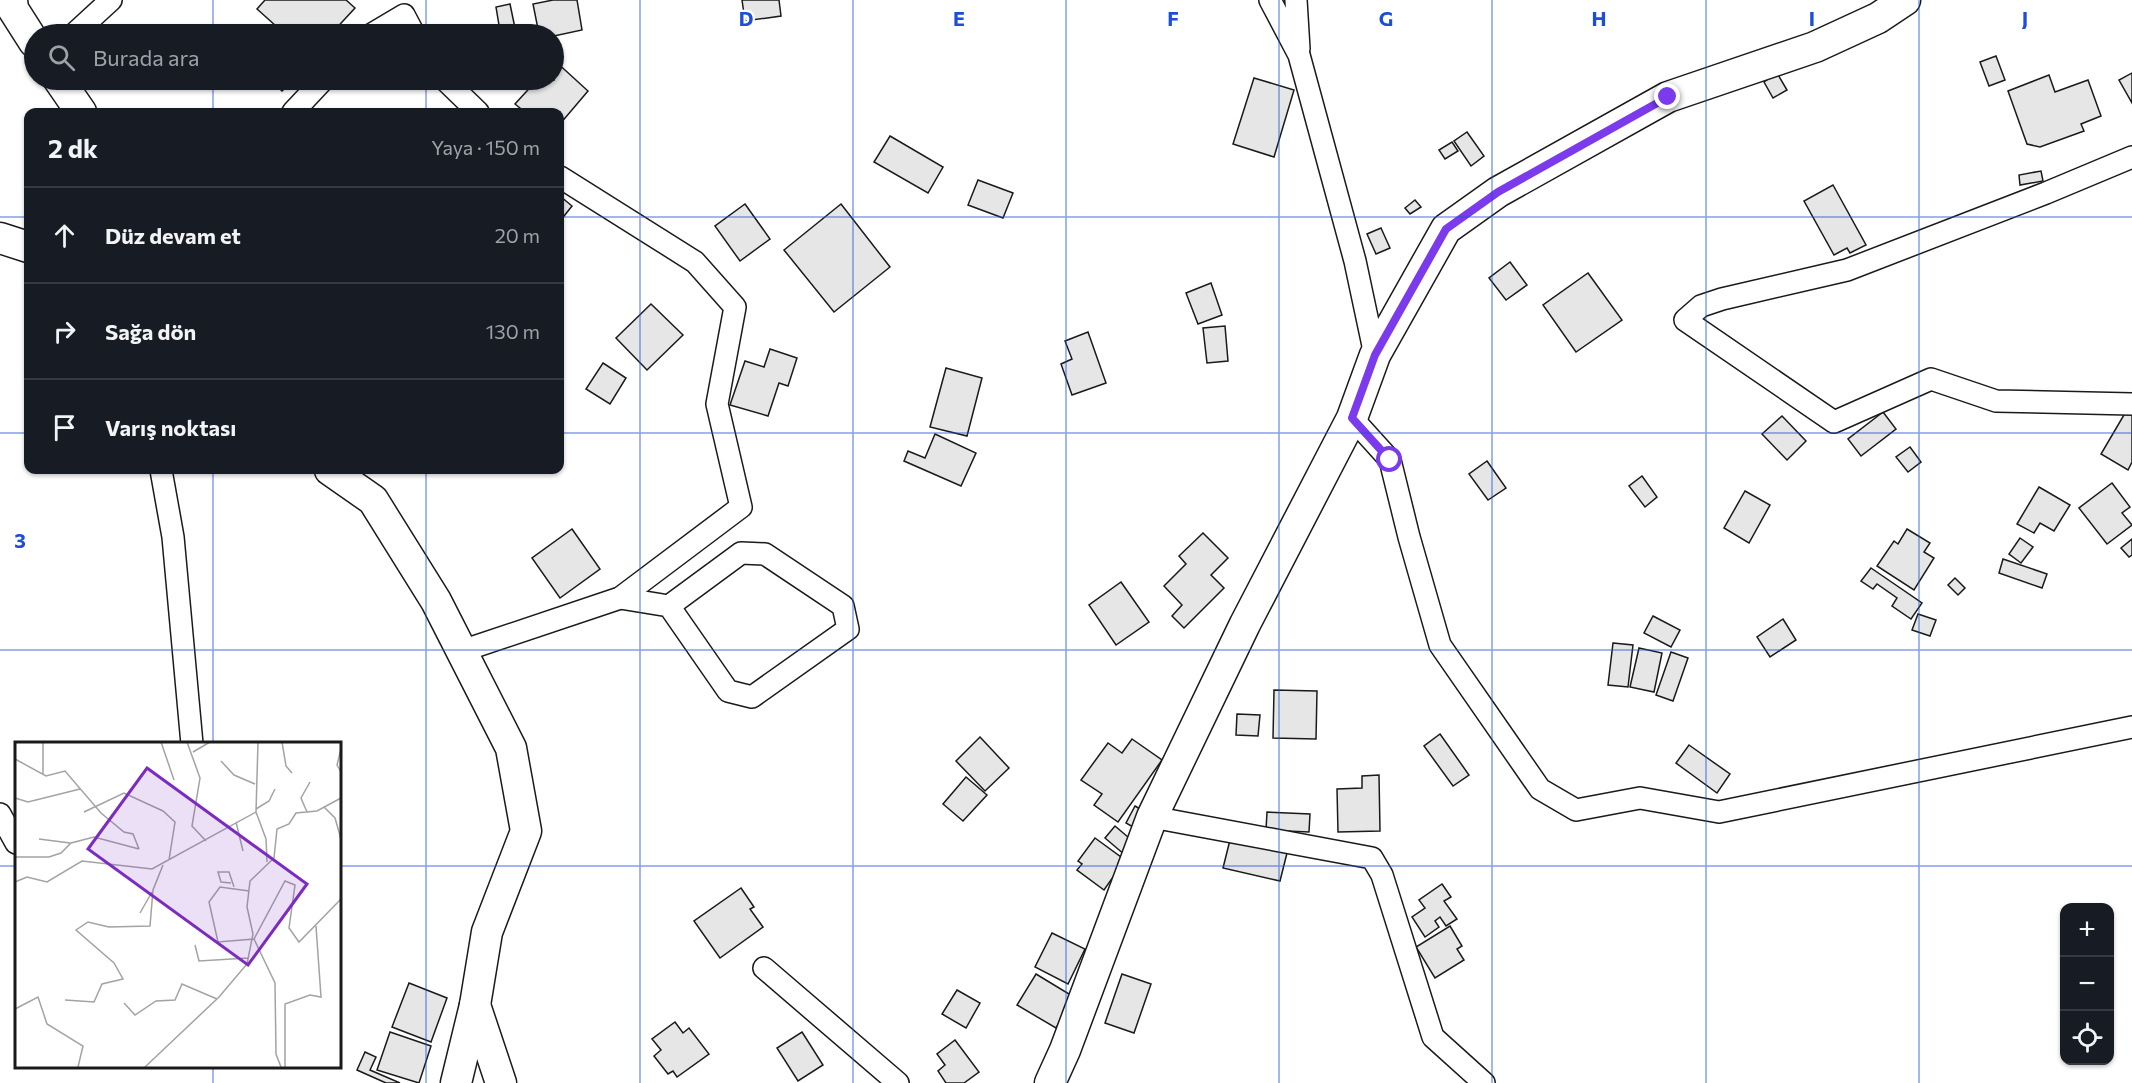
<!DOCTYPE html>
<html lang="tr">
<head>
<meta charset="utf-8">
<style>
  :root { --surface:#171b24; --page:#20242c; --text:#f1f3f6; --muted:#9ea1a6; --line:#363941 }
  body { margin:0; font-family:Commissioner,sans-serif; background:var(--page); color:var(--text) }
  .controls { position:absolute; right:18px; bottom:18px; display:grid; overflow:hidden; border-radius:12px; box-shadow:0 2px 4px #0004 }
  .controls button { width:54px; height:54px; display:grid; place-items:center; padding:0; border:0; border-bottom:2px solid var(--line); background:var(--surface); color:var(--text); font:30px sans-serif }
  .stop { position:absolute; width:18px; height:18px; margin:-14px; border:4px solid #7c3aed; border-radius:50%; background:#fff }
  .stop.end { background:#7c3aed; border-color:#fff; box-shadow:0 2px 6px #0008 }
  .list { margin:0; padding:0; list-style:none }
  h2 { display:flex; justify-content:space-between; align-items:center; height:78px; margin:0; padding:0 24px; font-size:26px }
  h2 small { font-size:20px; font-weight:400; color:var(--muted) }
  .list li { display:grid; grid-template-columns:39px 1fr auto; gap:18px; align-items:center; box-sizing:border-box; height:96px; padding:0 24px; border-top:2px solid var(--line) }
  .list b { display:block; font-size:22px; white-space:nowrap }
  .list em { font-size:20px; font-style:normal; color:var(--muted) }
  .icon { flex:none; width:33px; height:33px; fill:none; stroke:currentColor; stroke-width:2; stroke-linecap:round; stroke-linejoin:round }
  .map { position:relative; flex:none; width:2132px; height:1083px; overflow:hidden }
  .search { position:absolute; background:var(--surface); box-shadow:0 2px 4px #0004; left:24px; top:24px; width:540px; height:66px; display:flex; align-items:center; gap:15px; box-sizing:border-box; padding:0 21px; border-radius:33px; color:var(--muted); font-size:22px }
  .panel { position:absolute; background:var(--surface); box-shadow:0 2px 4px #0004; left:24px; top:108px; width:540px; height:366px; border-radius:12px }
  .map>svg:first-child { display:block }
</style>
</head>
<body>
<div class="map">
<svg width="2132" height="1083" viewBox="0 0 2132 1083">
  <rect width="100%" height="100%" fill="#fff"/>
  <g fill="#e6e6e6" stroke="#1a1a1a" stroke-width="1.5">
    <path d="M 265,0 L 346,0 L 355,8 L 331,34 L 285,34 L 257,9 Z"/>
    <path d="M 553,0 L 577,0 L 582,30 L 554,36 L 539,34 L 533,4 Z"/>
    <path d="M 742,0 L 779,0 L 781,16 L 745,21 Z"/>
    <path d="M 510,4 L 515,28 L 500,31 L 496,7 Z"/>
    <path d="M 1996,56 L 2005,80 L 1989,86 L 1980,62 Z"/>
    <path d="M 554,60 L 588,91 L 560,124 L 560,112 L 525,112 L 515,104 L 537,80 L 554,80 Z"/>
    <path d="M 1777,73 L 1787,90 L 1773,98 L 1764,82 Z"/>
    <path d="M 2132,73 L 2132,103 L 2119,80 Z"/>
    <path d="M 2049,75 L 2055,92 L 2088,80 L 2101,116 L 2081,124 L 2084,131 L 2040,147 L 2027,144 L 2008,91 Z"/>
    <path d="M 1254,78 L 1294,90 L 1274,157 L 1233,144 Z"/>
    <path d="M 271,80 L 286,80 L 290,84 L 282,91 Z"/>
    <path d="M 1467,132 L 1484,156 L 1471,166 L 1454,141 Z"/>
    <path d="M 890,136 L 943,167 L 928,193 L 874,162 Z"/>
    <path d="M 1452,142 L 1458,151 L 1445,159 L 1439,150 Z"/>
    <path d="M 2041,171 L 2043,181 L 2020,185 L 2019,175 Z"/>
    <path d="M 978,180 L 1013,193 L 1003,218 L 968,205 Z"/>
    <path d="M 1833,185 L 1866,245 L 1850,253 L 1847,248 L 1834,255 L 1804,201 Z"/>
    <path d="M 560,196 L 572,206 L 560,221 Z"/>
    <path d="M 1415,200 L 1421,207 L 1410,214 L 1405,208 Z"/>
    <path d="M 745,204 L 770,239 L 740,261 L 715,226 Z"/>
    <path d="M 841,204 L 890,267 L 834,312 L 784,250 Z"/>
    <path d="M 1381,228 L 1390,248 L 1376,254 L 1367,234 Z"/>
    <path d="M 1510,262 L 1527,285 L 1506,300 L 1489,278 Z"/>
    <path d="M 1588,273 L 1622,320 L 1576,352 L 1543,305 Z"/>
    <path d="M 1211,283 L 1222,315 L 1198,324 L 1186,293 Z"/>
    <path d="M 651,304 L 683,335 L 647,370 L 616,338 Z"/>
    <path d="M 1225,326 L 1228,361 L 1207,363 L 1203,328 Z"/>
    <path d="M 1088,332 L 1106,383 L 1072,395 L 1061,364 L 1072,359 L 1065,341 Z"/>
    <path d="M 770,349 L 797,358 L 788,386 L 779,383 L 768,416 L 730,405 L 745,361 L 764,367 Z"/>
    <path d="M 603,363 L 626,378 L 610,404 L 586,389 Z"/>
    <path d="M 946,368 L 982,378 L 967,436 L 930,427 Z"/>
    <path d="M 2128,408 L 2132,410 L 2132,462 L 2128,470 L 2101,454 Z"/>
    <path d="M 1883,412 L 1896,429 L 1861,456 L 1848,439 Z"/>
    <path d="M 1782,416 L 1806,441 L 1787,460 L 1762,434 Z"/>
    <path d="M 935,434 L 976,453 L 961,486 L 904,461 L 908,451 L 925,458 Z"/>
    <path d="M 1910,447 L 1921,462 L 1908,472 L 1896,457 Z"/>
    <path d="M 1487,461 L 1506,488 L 1488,500 L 1469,474 Z"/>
    <path d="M 1642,476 L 1657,497 L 1645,507 L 1629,486 Z"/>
    <path d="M 2112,483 L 2130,507 L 2122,513 L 2132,525 L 2107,544 L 2079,508 Z"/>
    <path d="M 2039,487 L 2070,505 L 2054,531 L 2040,523 L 2034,533 L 2017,524 Z"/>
    <path d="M 1745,491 L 1770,505 L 1749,543 L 1724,528 Z"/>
    <path d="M 572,529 L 600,569 L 560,598 L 532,558 Z"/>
    <path d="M 1907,529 L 1930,543 L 1924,552 L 1934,558 L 1914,590 L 1877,566 L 1894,541 L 1898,544 Z"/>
    <path d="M 1203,533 L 1228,558 L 1211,575 L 1224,588 L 1184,628 L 1172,616 L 1182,605 L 1164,586 L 1186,564 L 1179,556 Z"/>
    <path d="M 2020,538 L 2033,547 L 2021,563 L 2009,554 Z"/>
    <path d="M 2132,539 L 2132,555 L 2129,557 L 2121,548 Z"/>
    <path d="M 2003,559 L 2047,574 L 2042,588 L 1999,573 Z"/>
    <path d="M 1871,568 L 1922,603 L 1911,619 L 1892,606 L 1897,598 L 1877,584 L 1873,589 L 1861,581 Z"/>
    <path d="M 1955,578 L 1965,588 L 1958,595 L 1948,585 Z"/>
    <path d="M 1121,582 L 1149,622 L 1116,645 L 1089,605 Z"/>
    <path d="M 1918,614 L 1936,620 L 1930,636 L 1912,630 Z"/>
    <path d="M 1653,616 L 1680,630 L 1671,647 L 1644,633 Z"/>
    <path d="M 1783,619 L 1796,640 L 1770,657 L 1757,637 Z"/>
    <path d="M 1613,643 L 1633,645 L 1628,687 L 1608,685 Z"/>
    <path d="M 1639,648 L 1662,653 L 1654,692 L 1630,687 Z"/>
    <path d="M 1671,652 L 1688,658 L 1673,701 L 1656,695 Z"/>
    <path d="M 1274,690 L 1317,691 L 1316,739 L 1273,738 Z"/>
    <path d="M 1237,714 L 1260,715 L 1258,736 L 1236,735 Z"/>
    <path d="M 1440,734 L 1469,775 L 1453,786 L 1424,746 Z"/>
    <path d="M 980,737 L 1009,768 L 985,791 L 956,761 Z"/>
    <path d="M 1132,739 L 1162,760 L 1118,822 L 1094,805 L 1102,794 L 1081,780 L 1108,743 L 1122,753 Z"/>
    <path d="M 1689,745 L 1730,774 L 1717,793 L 1676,763 Z"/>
    <path d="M 1379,775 L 1380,831 L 1338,832 L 1337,789 L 1362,788 L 1362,776 Z"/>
    <path d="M 966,777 L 987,795 L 963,821 L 943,804 Z"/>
    <path d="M 1135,806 L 1147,813 L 1138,830 L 1126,823 Z"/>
    <path d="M 1267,812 L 1310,814 L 1309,832 L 1266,830 Z"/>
    <path d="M 1115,826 L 1135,843 L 1125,855 L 1105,838 Z"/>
    <path d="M 1095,838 L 1125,860 L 1104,890 L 1077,870 L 1082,864 L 1078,861 Z"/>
    <path d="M 1230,840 L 1287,853 L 1280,881 L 1223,868 Z"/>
    <path d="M 1442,884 L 1451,897 L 1444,901 L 1457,919 L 1446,926 L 1440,917 L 1435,921 L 1439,927 L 1425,937 L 1412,917 L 1425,908 L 1419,900 Z"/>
    <path d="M 741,888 L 754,907 L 750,909 L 763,927 L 720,958 L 694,921 Z"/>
    <path d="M 1450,926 L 1462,946 L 1457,949 L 1464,960 L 1435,978 L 1416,947 Z"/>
    <path d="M 1052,933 L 1085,949 L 1068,984 L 1035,967 Z"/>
    <path d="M 1036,974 L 1074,997 L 1056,1028 L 1017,1005 Z"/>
    <path d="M 1122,974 L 1151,984 L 1134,1033 L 1105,1023 Z"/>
    <path d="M 409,983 L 447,998 L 431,1042 L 392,1027 Z"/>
    <path d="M 957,990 L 980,1003 L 966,1028 L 942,1014 Z"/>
    <path d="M 675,1022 L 683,1033 L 689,1028 L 709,1054 L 677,1077 L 673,1071 L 668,1074 L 654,1056 L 661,1050 L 652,1039 Z"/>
    <path d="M 390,1032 L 431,1046 L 419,1083 L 377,1070 Z"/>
    <path d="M 802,1032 L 823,1065 L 798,1081 L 777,1048 Z"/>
    <path d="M 955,1040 L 979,1072 L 964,1083 L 946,1083 L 938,1071 L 945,1065 L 937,1054 Z"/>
    <path d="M 365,1052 L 376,1057 L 370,1070 L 400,1083 L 386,1083 L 357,1070 Z"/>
  </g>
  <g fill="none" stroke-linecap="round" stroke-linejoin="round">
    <g stroke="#1a1a1a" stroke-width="24">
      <g id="street">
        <path d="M 1270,0 L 1299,55 L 1355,261 L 1375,355"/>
        <path d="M 1296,0 L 1299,49"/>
        <path d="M 74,34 L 111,0"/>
        <path d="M 372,34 L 404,15 L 414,34"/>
        <path d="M 445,80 L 478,112"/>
        <path d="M 293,112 L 323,80"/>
        <path d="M 2132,157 L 2046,193 L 1847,270 L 1722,299 L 1701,306 L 1685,320 L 1834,422 L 1931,379 L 1996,401 L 2132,404"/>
        <path d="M 1352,418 L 1390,460 L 1409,537 L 1440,645 L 1540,789 L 1576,810 L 1640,798 L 1719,812 L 2132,727"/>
        <path d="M 161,470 L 173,537 L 192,744"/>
        <path d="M 620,598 L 669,606 L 728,691 L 752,697 L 848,629 L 843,606 L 765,554 L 741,553 L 669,606"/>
        <path d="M 462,651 L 620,598 L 741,507 L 717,404 L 735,307 L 695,262 L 560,177"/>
        <path d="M 0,814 L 16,843"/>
        <path d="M 1152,817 L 1372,858 L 1382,875 L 1433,1037 L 1484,1083"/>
        <path d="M 764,968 L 898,1083"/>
      </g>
    </g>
    <g stroke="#1a1a1a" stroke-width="33">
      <g id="secondary">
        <path d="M 12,0 L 13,9 L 34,42"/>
        <path d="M 59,80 L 81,112"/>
        <path d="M 0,238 L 28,247"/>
        <path d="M 330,470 L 373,500 L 436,601 L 511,748 L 526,831 L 487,932 L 475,1005 L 456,1083"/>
        <path d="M 475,1005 L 501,1083"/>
        <path d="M 1050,1083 L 1065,1050 L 1152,817 L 1245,624 L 1352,418 L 1375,355 L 1446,229 L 1498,192 L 1668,97 L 1815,47 L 1878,18 L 1905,0"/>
      </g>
    </g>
    <use href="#street" stroke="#fff" stroke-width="21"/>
    <use href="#secondary" stroke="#fff" stroke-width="30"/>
  </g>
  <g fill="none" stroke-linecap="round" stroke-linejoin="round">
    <path stroke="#7c3aed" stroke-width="8" d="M 1390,460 L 1352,418 L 1375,355 L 1446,229 L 1498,192 L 1668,97"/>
  </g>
  <path fill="none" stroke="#1d4ed8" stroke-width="1.5" stroke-opacity="0.55" d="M 213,0 L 213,34M 426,0 L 426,34M 640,0 L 640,1083M 853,0 L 853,1083M 1066,0 L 1066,1083M 1279,0 L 1279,1083M 1492,0 L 1492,1083M 1706,0 L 1706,1083M 1919,0 L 1919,1083M 213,80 L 213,112M 426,80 L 426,112M 0,217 L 28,217M 560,217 L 2132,217M 0,433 L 28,433M 560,433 L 2132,433M 213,470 L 213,744M 426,470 L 426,1083M 0,650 L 2132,650M 0,866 L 16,866M 339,866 L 2132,866M 213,1066 L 213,1083"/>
  <g transform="translate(15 742)">
    <rect width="326" height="326" fill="#fff"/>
    <path fill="none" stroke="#a3a3a3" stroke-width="1.5" d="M 146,0 L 159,38M 172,0 L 185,36 L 177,84 L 191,99M 267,0 L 271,24 L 277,31M 326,7 L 322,23 L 326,30M 178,10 L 195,0M 0,17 L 31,34 L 50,29 L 86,71 L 109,90 L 118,92 L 124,107M 206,19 L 219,33 L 240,42M 28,32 L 28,0M 0,56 L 13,60 L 65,47M 309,65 L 320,76 L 326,97M 241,67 L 254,59 L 260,47M 69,70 L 109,51 L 148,69 L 160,80 L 154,118M 241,70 L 243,0M 292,70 L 286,56 L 295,40M 221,80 L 228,109M 24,97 L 55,101M 0,115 L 34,115 L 46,111 L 56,101 L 79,95 L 124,107M 0,140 L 12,135 L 32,140 L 67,119 L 137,127 L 241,70 L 251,97 L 252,120M 216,141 L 206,140 L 203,130 L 214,130 L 219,145M 234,149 L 205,145 L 194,160 L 203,200 L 239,197 L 270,139 L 280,143 L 274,186 L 284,200 L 326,157M 125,171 L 137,150M 239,197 L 260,241 L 261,312 L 266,325M 180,203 L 184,219 L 233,216M 50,258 L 79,260 L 87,242 L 108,237 L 99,221 L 61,188 L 73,180 L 94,185 L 135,184 L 138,148 L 148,123M 109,261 L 120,273 L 141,259 L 160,258 L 167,242 L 202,257M 0,267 L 23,255 L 32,282 L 68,304 L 63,325M 130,325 L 204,255 L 232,222 L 238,192 L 232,165 L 235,139 L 259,116 L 262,87 L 274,82 L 281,71 L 302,69 L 326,56M 270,325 L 270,262 L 295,253 L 306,255 L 301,184"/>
    <path fill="#7b2cbf" fill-opacity="0.15" stroke="#7b2cbf" stroke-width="3" d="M 132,26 L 292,142 L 233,223 L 73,107 Z"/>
    <rect width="326" height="326" fill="none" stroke="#1a1a1a" stroke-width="3"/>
  </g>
  <g font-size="20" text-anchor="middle" font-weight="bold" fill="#1d4ed8" stroke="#fff" stroke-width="4.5" stroke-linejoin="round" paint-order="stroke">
    <text x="746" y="26">D</text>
    <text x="959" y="26">E</text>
    <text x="1173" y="26">F</text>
    <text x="1386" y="26">G</text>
    <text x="1599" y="26">H</text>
    <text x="1812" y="26">I</text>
    <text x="2025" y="26">J</text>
    <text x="20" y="548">3</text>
  </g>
</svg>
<div class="controls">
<button>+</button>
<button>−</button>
<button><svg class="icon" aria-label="locate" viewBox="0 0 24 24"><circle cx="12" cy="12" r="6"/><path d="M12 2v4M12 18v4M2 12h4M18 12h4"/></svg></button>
</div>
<div class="stop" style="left:1390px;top:460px"></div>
<div class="stop end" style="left:1668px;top:97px"></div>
<div class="search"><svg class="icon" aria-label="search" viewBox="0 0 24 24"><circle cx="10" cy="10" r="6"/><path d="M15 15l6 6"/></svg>Burada ara</div>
<section class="panel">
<h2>2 dk<small>Yaya · 150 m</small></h2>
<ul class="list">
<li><svg class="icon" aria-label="ahead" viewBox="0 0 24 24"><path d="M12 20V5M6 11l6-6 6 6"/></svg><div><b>Düz devam et</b></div><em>20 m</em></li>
<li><svg class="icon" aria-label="right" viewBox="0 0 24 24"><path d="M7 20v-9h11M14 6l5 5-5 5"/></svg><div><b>Sağa dön</b></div><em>130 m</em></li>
<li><svg class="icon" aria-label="arrive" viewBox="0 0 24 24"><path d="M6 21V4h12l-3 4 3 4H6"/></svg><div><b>Varış noktası</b></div></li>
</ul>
</section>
</div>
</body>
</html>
